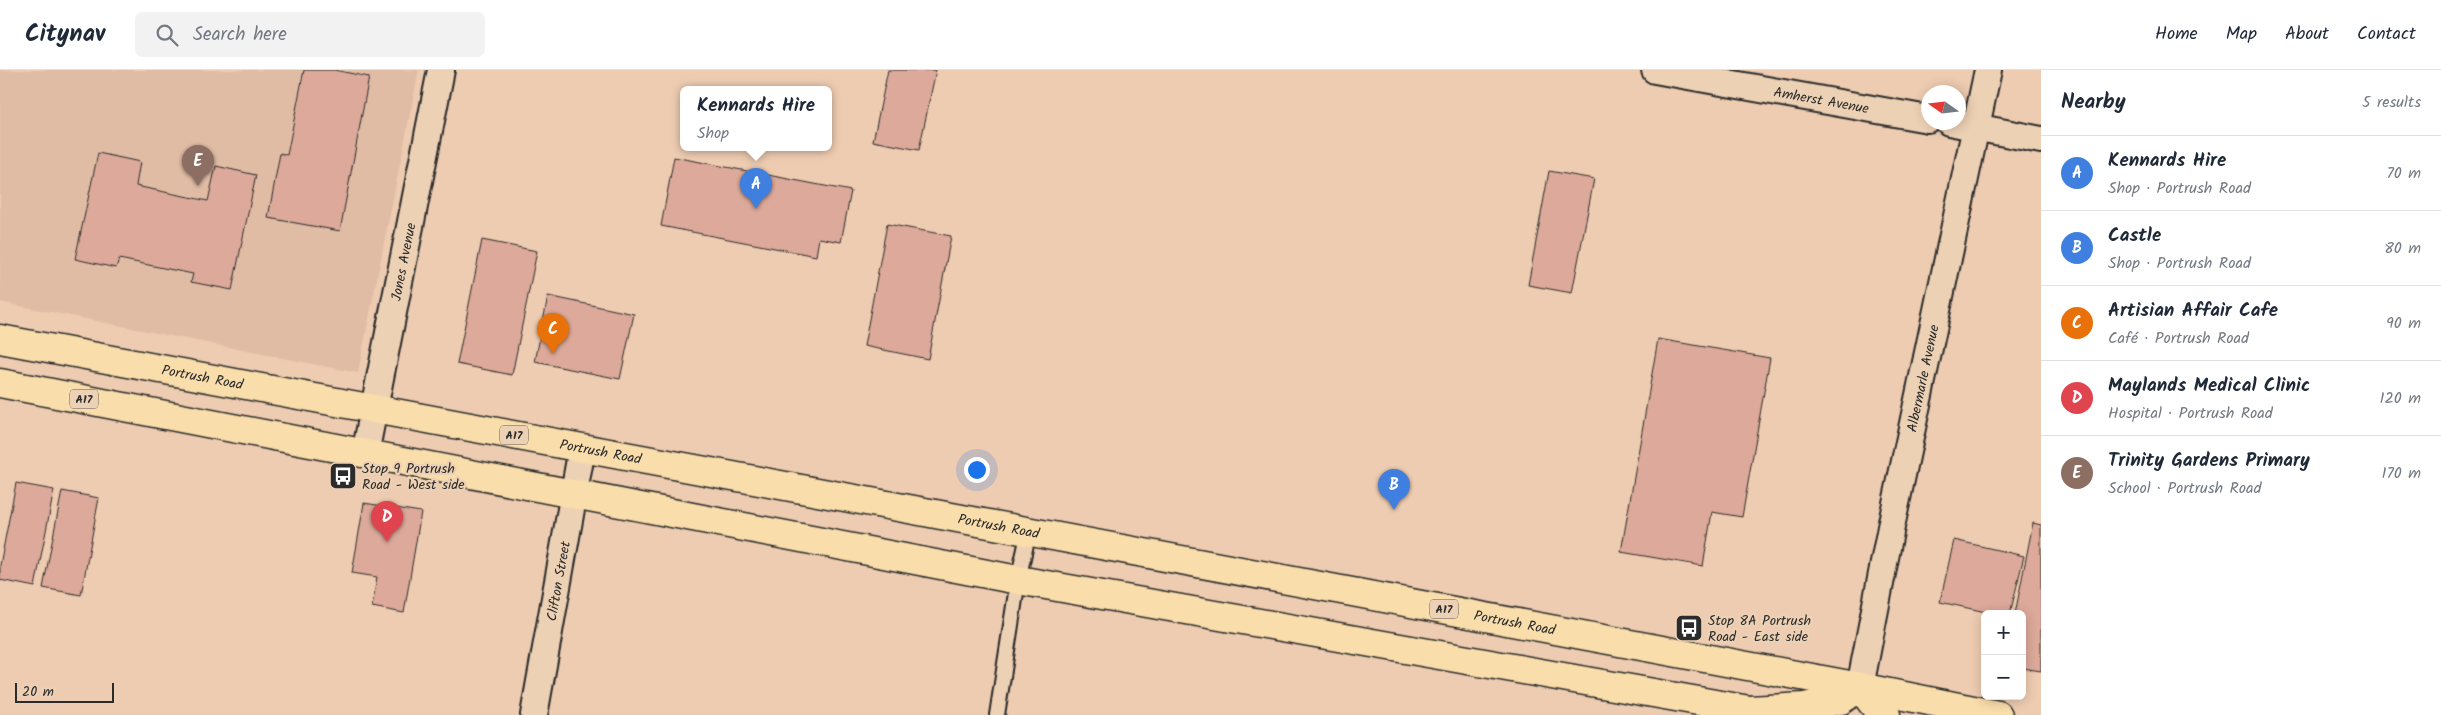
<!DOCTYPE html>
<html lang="en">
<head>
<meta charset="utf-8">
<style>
  :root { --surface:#fff; --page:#f2f2f3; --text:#1f2937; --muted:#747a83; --line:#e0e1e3; --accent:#2b2b2b }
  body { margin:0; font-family:Kalam,sans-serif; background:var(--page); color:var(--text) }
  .controls { position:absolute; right:15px; bottom:15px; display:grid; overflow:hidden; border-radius:8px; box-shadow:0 2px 12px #0003 }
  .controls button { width:45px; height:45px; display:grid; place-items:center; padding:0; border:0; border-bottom:1px solid var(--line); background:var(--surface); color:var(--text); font:25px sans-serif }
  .compass { position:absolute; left:1921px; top:15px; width:45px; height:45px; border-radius:50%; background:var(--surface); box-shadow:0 2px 12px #0003; rotate:284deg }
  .scale { position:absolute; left:15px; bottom:12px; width:99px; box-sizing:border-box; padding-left:5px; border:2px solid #2b2b2b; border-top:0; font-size:14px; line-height:18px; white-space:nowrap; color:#2b2b2b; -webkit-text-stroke:4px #edd1b4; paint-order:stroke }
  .you { position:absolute; left:976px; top:399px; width:18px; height:18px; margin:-12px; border:4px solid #fff; border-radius:50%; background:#1a73e8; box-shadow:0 0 0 8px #1a73e833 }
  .badge { display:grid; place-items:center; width:32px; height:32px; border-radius:50%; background:var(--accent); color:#fff; font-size:16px; font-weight:700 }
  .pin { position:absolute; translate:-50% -41px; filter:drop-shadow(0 1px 2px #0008) }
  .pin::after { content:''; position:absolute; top:26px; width:18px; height:15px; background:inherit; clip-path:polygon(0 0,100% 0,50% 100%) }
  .popup { position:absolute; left:680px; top:16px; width:152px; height:65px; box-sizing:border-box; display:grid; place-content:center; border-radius:8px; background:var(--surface); filter:drop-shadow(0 1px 4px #0005); font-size:16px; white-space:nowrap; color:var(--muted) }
  .popup b { font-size:19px; color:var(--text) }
  .popup::after { content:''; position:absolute; left:50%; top:100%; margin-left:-10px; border:10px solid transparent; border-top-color:var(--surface) }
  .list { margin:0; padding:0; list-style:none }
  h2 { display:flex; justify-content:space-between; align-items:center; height:65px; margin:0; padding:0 20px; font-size:21px }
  h2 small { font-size:16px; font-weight:400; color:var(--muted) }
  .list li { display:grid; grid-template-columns:32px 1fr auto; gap:15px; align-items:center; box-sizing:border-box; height:75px; padding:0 20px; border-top:1px solid var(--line) }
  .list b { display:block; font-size:19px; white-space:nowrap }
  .list p { margin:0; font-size:16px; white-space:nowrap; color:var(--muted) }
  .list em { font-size:16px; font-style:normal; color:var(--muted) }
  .icon { flex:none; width:28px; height:28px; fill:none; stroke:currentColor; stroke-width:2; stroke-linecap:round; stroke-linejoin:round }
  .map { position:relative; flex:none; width:2041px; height:645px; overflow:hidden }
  header { display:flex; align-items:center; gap:30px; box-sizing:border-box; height:70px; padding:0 25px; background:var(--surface); border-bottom:1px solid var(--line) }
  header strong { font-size:24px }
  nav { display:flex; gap:28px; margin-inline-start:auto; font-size:18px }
  .search { width:350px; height:45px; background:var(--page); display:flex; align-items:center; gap:12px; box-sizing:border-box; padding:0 18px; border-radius:8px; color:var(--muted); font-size:19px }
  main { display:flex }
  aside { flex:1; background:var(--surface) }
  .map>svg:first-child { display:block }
</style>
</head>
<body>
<header>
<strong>Citynav</strong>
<div class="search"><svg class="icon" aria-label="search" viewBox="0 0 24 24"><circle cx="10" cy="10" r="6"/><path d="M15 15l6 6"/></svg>Search here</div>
<nav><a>Home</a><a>Map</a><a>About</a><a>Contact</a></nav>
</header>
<main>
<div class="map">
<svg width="2041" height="645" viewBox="0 0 2041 645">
  <rect width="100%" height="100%" fill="#eeccb1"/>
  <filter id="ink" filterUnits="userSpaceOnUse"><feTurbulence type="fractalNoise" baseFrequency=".02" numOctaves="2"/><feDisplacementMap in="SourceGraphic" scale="10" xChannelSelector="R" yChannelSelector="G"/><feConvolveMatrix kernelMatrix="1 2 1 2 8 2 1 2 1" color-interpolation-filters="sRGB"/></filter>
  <g filter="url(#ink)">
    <path fill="#e1bca5" d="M 0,0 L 419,0 L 358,303 L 0,232 Z"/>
    <g fill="#dca99a" stroke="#2b2b2b">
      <path d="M 304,0 L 334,0 L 369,7 L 340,161 L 268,148 L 280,83 L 287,85 Z"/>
      <path d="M 888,0 L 936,0 L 919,80 L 873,71 Z"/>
      <path d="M 98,83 L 140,92 L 136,116 L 208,131 L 216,96 L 256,105 L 232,220 L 191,212 L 193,204 L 119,189 L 116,198 L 75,189 Z"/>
      <path d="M 674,87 L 851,121 L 841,172 L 819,168 L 816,186 L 661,156 Z"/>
      <path d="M 1549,101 L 1594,109 L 1572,223 L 1528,215 Z"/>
      <path d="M 887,154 L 951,166 L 928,289 L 864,276 Z"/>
      <path d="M 482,170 L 537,181 L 512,305 L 457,294 Z"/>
      <path d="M 548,226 L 634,244 L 620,309 L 535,292 Z"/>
      <path d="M 1658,269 L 1770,288 L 1742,447 L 1712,442 L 1703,496 L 1621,482 Z"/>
      <path d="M 16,413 L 54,420 L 35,517 L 0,510 L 0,495 Z"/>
      <path d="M 62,421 L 99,428 L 81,525 L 43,518 Z"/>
      <path d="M 364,433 L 421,442 L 404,543 L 372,537 L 377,507 L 352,503 Z"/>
      <path d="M 2033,453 L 2041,455 L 2041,601 L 2022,598 L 2022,544 L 2015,544 Z"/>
      <path d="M 1954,470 L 2024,486 L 2010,544 L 1995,544 L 1940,532 Z"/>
    </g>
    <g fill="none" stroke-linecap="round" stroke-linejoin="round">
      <g stroke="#2b2b2b" stroke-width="18">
        <path id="service" d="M 997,645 L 1018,510 L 1029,461"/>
      </g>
      <g stroke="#2b2b2b" stroke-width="30">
        <g id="minor">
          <path id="s1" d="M 1655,0 L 1928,49"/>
          <path d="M 1949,52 L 2041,70"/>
          <path id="s2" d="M 365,384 L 441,0"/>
          <path id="s3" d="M 1860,617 L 1891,457 L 1988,0"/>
          <path id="s4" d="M 534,645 L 582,378"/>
        </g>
      </g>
      <g stroke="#2b2b2b" stroke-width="31">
        <g id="trunk">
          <path id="s5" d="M 0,269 L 1860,617 L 1998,645"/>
          <path d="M 0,313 L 1018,510 L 1749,640 L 1764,645"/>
          <path d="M 1860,617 L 1876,638 L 1886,645"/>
          <path d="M 1749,640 L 1804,637 L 1841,630 L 1860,617"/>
        </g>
      </g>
      <use href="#service" stroke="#edd1b4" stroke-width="14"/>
      <use href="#minor" stroke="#edd1b4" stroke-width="26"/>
      <use href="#trunk" stroke="#f9ddab" stroke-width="28"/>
    </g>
  </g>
  <defs>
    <g id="bus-square" transform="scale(1.4375)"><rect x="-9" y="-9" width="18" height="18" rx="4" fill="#2b2b2b" stroke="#edd1b4"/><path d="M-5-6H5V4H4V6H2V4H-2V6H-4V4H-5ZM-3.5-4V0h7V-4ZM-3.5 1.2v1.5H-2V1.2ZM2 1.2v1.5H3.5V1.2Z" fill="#fff"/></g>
  </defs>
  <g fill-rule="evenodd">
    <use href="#bus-square" x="343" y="406"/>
    <use href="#bus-square" x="1689" y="558"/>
  </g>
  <g text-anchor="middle" stroke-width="4.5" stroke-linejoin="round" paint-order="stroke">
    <g fill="#edd1b4" stroke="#655d54" stroke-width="1">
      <rect x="70" y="319.5" width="28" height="19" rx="4"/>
      <rect x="500" y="355.5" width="28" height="19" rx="4"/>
      <rect x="1430" y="529.5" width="28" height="19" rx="4"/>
    </g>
    <g font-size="12" font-weight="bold" fill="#2b2b2b">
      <text x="84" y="333">A17</text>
      <text x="514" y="369">A17</text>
      <text x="1444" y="543">A17</text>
    </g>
    <g font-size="14" fill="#2b2b2b" stroke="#edd1b4">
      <text dy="5" stroke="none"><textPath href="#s1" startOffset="169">Amherst Avenue</textPath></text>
      <text dy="5" stroke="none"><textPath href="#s2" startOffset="196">Jones Avenue</textPath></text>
      <text dy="5" stroke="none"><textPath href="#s5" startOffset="206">Portrush Road</textPath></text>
      <text dy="5" stroke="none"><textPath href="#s3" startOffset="315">Albermarle Avenue</textPath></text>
      <text dy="5" stroke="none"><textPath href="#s5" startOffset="611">Portrush Road</textPath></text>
      <text dy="5" stroke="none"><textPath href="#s5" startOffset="1016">Portrush Road</textPath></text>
      <text dy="5" stroke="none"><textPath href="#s4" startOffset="136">Clifton Street</textPath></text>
      <text dy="5" stroke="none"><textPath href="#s5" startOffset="1541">Portrush Road</textPath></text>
    </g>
    <g font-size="14" fill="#2b2b2b" stroke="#edd1b4" text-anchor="start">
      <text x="362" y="403">Stop 9 Portrush<tspan x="362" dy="16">Road - West side</tspan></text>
      <text x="1708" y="555">Stop 8A Portrush<tspan x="1708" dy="16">Road - East side</tspan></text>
    </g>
  </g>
</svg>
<div class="controls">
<button>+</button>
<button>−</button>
</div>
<svg class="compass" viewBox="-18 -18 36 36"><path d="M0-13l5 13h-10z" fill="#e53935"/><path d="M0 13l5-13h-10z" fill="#747a83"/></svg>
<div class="scale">20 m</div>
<div class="you"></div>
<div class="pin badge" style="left:756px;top:139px;background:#3f7fe0">A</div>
<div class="popup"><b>Kennards Hire</b>Shop</div>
<div class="pin badge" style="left:1394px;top:440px;background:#3f7fe0">B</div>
<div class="pin badge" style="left:553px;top:284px;background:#e8710a">C</div>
<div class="pin badge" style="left:387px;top:472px;background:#e0444e">D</div>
<div class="pin badge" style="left:198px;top:116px;background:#8d6e63">E</div>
</div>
<aside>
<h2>Nearby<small>5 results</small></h2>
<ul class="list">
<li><span class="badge" style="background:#3f7fe0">A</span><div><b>Kennards Hire</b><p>Shop · Portrush Road</p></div><em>70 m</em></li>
<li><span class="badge" style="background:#3f7fe0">B</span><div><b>Castle</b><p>Shop · Portrush Road</p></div><em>80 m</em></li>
<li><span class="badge" style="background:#e8710a">C</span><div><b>Artisian Affair Cafe</b><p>Café · Portrush Road</p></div><em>90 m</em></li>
<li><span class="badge" style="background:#e0444e">D</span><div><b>Maylands Medical Clinic</b><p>Hospital · Portrush Road</p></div><em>120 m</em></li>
<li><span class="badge" style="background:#8d6e63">E</span><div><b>Trinity Gardens Primary</b><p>School · Portrush Road</p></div><em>170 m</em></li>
</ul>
</aside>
</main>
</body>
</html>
